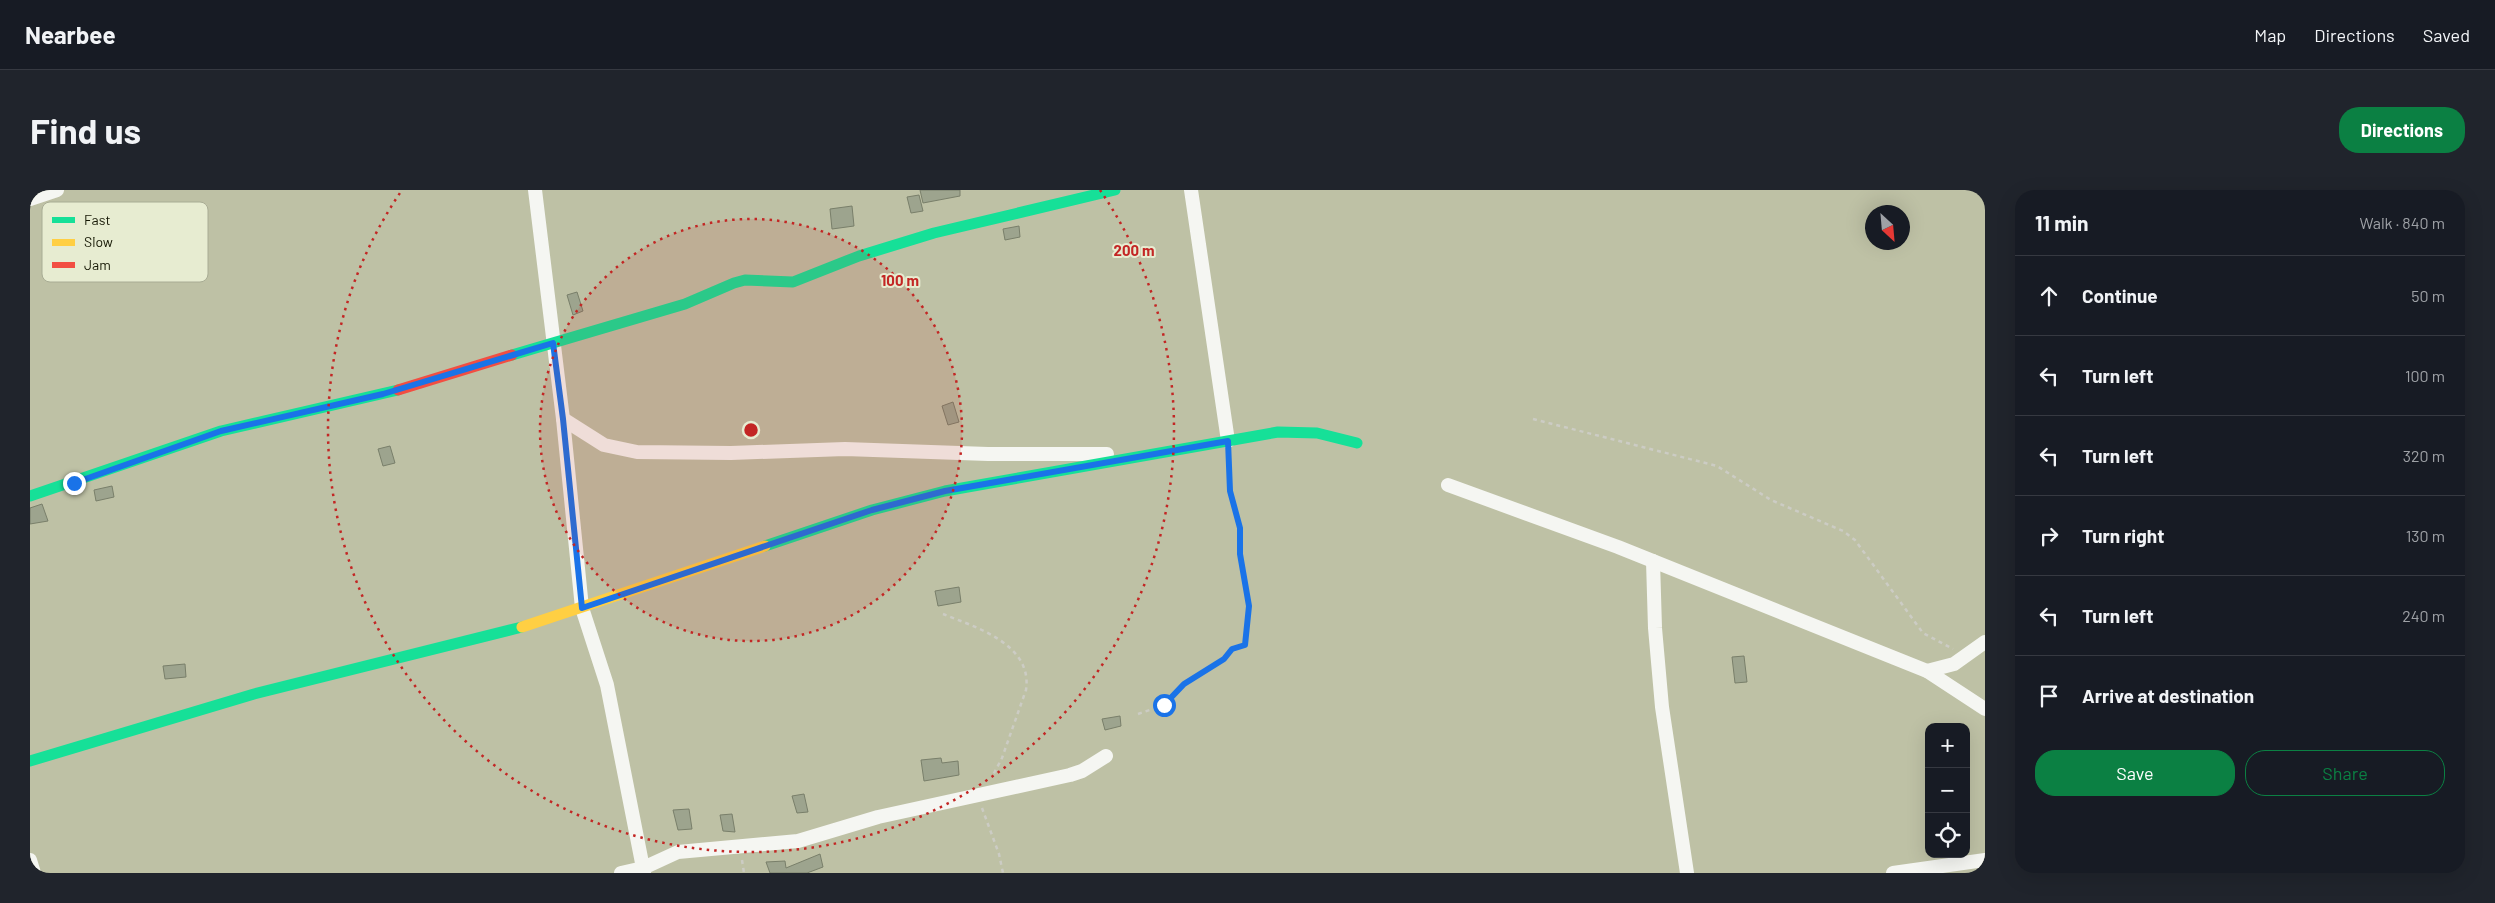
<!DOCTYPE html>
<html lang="en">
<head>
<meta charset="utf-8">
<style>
  :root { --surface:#171b24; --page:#20242c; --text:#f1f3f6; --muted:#9ea1a6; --line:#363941; --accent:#0b8043 }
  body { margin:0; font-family:Barlow,sans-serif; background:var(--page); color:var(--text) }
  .controls { position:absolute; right:15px; bottom:15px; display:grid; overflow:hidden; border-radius:10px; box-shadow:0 5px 20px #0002 }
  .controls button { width:45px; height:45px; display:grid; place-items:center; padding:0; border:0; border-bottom:1px solid var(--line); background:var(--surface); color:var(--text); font:25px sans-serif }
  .compass { position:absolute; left:1835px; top:15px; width:45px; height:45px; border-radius:50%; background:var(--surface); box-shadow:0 5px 20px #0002; rotate:154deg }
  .stop { position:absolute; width:15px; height:15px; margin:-11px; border:4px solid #1a73e8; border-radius:50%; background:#fff }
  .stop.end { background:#1a73e8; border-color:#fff; box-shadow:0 1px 5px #0008 }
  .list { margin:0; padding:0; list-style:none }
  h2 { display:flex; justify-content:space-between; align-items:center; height:65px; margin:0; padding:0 20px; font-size:21px }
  h2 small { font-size:16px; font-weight:400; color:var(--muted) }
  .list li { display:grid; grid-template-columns:32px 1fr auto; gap:15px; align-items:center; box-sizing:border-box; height:80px; padding:0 20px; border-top:1px solid var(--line) }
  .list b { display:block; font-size:19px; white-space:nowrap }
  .list em { font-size:16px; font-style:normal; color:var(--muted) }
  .actions { display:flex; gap:10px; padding:15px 20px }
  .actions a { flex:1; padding:11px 0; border:1px solid var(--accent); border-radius:20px; text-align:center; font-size:18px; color:var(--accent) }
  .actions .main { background:var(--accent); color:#fff }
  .icon { flex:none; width:28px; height:28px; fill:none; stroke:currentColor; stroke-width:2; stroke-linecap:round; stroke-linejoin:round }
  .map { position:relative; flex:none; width:1955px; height:683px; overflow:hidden; border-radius:20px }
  header { display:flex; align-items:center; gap:30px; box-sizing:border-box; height:70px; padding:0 25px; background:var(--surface); border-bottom:1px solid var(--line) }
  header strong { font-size:24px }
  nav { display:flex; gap:28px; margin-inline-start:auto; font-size:18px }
  .intro { display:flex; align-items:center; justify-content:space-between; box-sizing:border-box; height:120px; padding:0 30px }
  h1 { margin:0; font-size:35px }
  .button { padding:12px 22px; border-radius:20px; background:var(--accent); color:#fff; font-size:18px; font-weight:700 }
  main { display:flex; gap:30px; padding:0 30px }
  aside { flex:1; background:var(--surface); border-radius:20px; box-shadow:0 5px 20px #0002 }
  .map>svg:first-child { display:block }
</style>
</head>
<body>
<header>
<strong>Nearbee</strong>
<nav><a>Map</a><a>Directions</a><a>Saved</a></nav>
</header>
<div class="intro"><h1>Find us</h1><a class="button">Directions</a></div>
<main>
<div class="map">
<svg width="1955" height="683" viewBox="0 0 1955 683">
  <rect width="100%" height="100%" fill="#bec1a5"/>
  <g fill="#9da48e" stroke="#797f6a">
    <path d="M 890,0 L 930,0 L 930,6 L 893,13 Z"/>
    <path d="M 889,5 L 893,21 L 881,23 L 877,7 Z"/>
    <path d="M 822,16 L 824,36 L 802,39 L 800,19 Z"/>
    <path d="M 989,36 L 990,47 L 975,50 L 973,39 Z"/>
    <path d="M 547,102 L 553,121 L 543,125 L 537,105 Z"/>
    <path d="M 923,212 L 929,232 L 918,235 L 912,216 Z"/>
    <path d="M 360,256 L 365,273 L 353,276 L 348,259 Z"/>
    <path d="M 82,296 L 84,307 L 66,311 L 64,300 Z"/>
    <path d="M 12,314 L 18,331 L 0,334 L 0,318 Z"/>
    <path d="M 929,397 L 931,412 L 908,416 L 905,401 Z"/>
    <path d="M 1714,466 L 1717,492 L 1705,493 L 1702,467 Z"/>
    <path d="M 155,474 L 156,487 L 135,489 L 133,476 Z"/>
    <path d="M 1090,526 L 1091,536 L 1075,540 L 1072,529 Z"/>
    <path d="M 911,568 L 912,573 L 928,571 L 929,585 L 894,591 L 891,570 Z"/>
    <path d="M 774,604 L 778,622 L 767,623 L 762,606 Z"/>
    <path d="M 659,619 L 662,639 L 648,640 L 643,620 Z"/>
    <path d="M 702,624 L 705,642 L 693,641 L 690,625 Z"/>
    <path d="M 790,664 L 793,677 L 777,683 L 740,683 L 736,672 L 755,671 L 756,678 Z"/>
  </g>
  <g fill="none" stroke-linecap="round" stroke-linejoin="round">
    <g stroke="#ccccc4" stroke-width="2.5" stroke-dasharray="4 4" stroke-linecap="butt">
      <path d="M 1503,229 L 1687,276 L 1741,310 L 1813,341 L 1825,350 L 1893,443 L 1923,459"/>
      <path d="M 913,424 C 945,437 1003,454 996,500 L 972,568 L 962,587"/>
      <path d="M 1108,524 L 1134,515 L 1154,495 L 1194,469 L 1202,459 L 1215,455 L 1219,416 L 1210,364 L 1210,338 L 1201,301 L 1199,267"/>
      <path d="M 952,618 L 969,664 L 973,683"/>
      <path d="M 712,670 L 714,683"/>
    </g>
    <g stroke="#f5f6f2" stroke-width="14">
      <path d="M 505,0 L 533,229 L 552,418 L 577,495 L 614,683"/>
      <path d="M 1161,0 L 1198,251"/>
      <path d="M 0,9 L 27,0"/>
      <path d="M 533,229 L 574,255 L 607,262 L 701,263 L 815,259 L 958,264 L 1077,264"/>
      <path d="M 1418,295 L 1588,357 L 1897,481 L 1955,519"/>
      <path d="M 1623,371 L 1625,438 L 1632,517 L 1657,683"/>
      <path d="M 1897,481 L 1924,474 L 1955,452"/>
      <path d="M 0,670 L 4,683"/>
      <path d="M 591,683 L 613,678 L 648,662 L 768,651 L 848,627 L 1040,585 L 1052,581 L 1076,566"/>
      <path d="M 1863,683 L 1955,670"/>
    </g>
    <g stroke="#16e098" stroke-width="11">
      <path d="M 482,165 L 655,114 L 704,93 L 715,90 L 763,92 L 829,66 L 904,43 L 1085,0"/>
      <path d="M 0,306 L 191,241 L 368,200"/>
      <path d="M 735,356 L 842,320 L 915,301 L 1248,242 L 1287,243 L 1327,253"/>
      <path d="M 0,571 L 224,504 L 492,437"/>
    </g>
    <path stroke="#ffcf43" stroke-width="11" d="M 492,437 L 735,356"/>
    <path stroke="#f24e42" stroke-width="11" d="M 368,200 L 482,165"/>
  </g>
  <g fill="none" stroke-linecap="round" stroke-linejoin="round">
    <path stroke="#1a73e8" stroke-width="6" d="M 44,293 L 191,241 L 353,204 L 523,153 L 533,229 L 552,418 L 842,320 L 915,301 L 1198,251 L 1200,301 L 1210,338 L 1210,364 L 1219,416 L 1215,455 L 1202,459 L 1194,469 L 1154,494 L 1134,515"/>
  </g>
  <circle cx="721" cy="240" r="211" fill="#c32624" fill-opacity=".12"/>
  <g fill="none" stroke="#c32624" stroke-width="2.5" stroke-dasharray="2.5 5">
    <circle cx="721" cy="240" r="211"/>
    <path d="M1070 0A423 423 0 1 1 372 0"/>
  </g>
  <rect x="12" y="12" width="166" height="80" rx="8" fill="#e7ecd1" stroke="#a8ac94" stroke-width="1"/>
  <rect x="22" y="27" width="23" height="6" fill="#16e098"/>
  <rect x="22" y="49" width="23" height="7" fill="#ffcf43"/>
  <rect x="22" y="72" width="23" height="6" fill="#f24e42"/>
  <g font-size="14" fill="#151704">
    <text x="54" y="35">Fast</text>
    <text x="54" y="57">Slow</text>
    <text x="54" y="80">Jam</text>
  </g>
  <circle cx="721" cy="240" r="8" fill="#c32624" stroke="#e7ecd1" stroke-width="2.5"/>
  <g font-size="15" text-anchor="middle" font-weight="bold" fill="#c32624" stroke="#e7ecd1" stroke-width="4" stroke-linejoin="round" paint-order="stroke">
    <text x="1104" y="66">200 m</text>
    <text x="870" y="96">100 m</text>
  </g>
</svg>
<div class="controls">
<button>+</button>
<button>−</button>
<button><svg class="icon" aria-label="locate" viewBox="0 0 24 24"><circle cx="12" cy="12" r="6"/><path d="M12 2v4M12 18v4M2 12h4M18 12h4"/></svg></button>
</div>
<svg class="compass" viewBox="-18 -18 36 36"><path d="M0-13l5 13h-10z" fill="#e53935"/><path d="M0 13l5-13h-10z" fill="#9ea1a6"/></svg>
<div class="stop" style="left:1134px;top:515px"></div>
<div class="stop end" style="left:44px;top:293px"></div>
</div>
<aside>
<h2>11 min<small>Walk · 840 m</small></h2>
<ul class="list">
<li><svg class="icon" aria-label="ahead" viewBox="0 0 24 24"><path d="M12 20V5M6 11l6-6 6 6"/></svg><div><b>Continue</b></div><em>50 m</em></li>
<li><svg class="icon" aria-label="left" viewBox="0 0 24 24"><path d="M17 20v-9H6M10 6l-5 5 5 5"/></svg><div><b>Turn left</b></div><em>100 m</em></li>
<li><svg class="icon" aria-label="left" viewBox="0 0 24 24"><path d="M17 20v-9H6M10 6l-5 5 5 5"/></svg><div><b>Turn left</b></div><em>320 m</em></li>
<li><svg class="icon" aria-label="right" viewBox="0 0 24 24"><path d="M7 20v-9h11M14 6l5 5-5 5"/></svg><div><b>Turn right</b></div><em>130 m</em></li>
<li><svg class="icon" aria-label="left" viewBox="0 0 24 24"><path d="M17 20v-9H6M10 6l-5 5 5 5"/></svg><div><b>Turn left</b></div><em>240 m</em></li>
<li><svg class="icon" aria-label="arrive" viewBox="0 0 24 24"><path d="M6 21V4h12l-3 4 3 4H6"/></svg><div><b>Arrive at destination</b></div></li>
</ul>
<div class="actions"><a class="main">Save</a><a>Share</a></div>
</aside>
</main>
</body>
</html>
